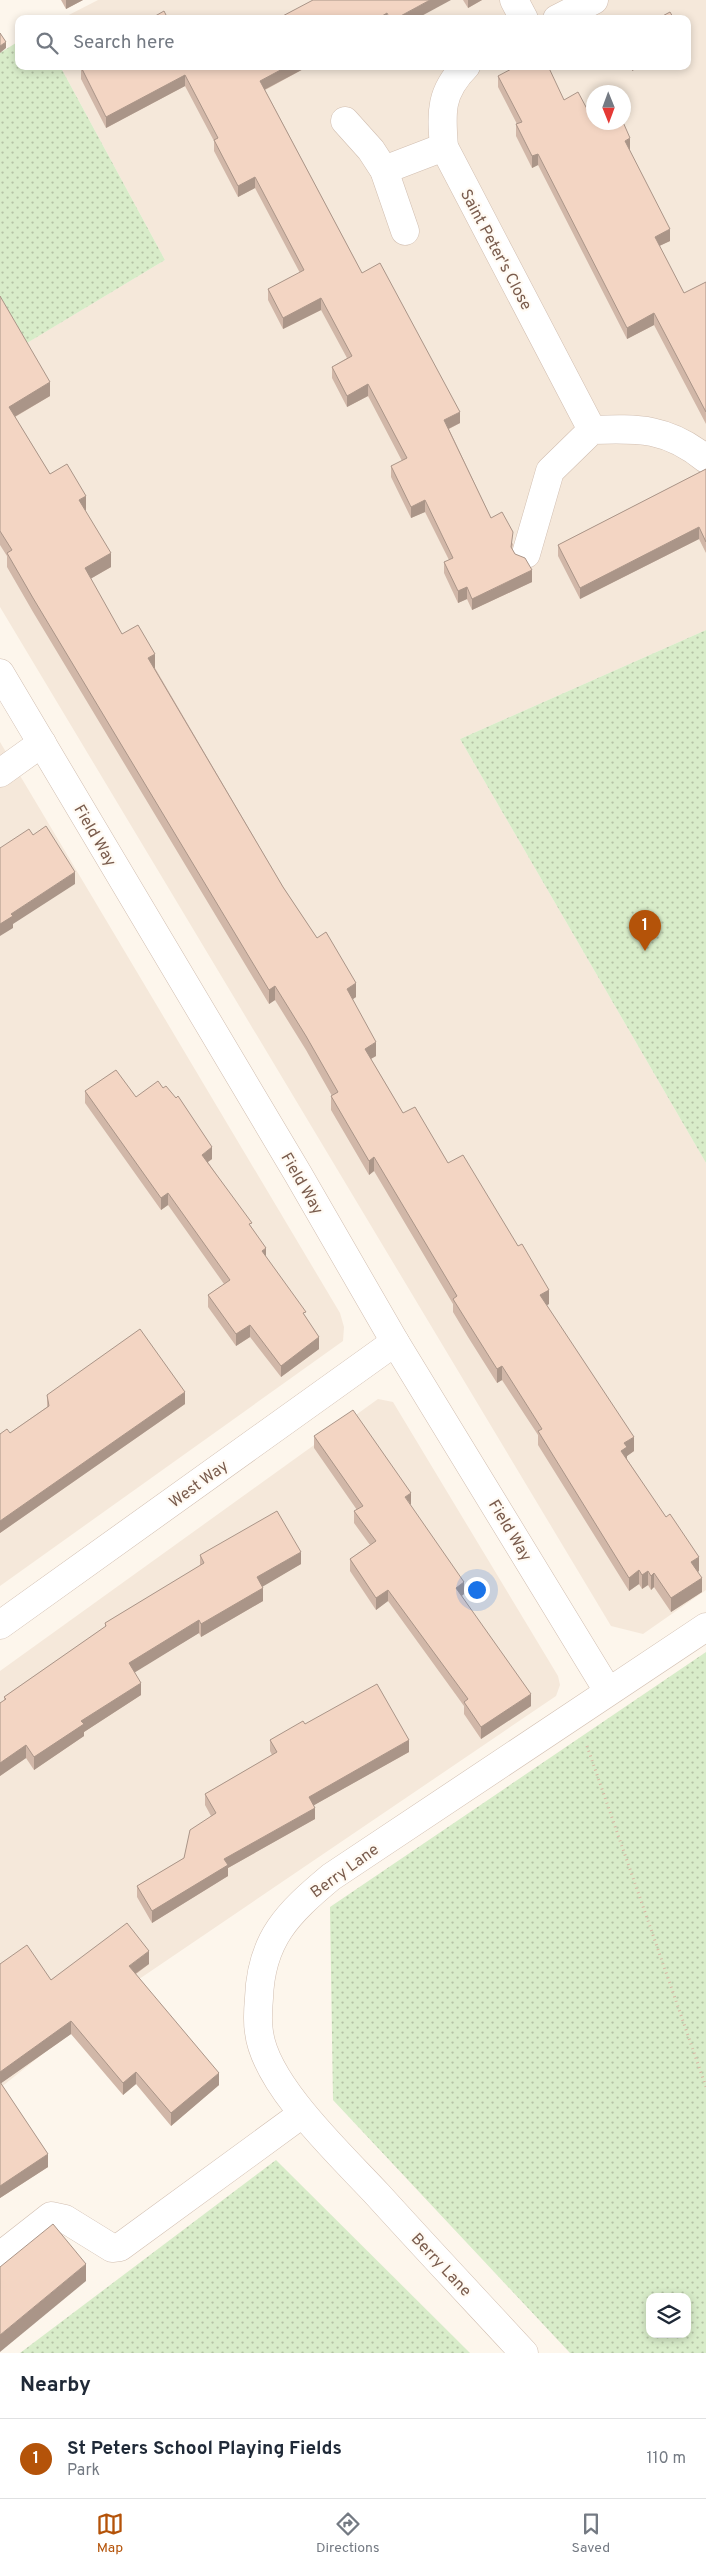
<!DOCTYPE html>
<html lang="en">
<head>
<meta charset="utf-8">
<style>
  :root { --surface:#fff; --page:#f6f6f7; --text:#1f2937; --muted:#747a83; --line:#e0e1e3; --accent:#b45309 }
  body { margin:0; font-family:Overpass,sans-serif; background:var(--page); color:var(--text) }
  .controls { position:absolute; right:15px; bottom:15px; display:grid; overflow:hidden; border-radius:10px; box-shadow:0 2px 8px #0003 }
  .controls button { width:45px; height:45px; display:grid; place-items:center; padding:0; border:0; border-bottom:1px solid var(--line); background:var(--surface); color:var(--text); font:25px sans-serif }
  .compass { position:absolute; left:586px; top:85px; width:45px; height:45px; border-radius:50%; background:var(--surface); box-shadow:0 2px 8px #0003; rotate:179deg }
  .you { position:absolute; left:476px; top:1589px; width:18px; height:18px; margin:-12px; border:4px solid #fff; border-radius:50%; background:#1a73e8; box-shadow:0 0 0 8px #1a73e833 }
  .badge { display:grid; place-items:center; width:32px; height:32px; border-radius:50%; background:var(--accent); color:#fff; font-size:16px; font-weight:700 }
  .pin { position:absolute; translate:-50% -41px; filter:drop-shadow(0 1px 2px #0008) }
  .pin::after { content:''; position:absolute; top:26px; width:18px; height:15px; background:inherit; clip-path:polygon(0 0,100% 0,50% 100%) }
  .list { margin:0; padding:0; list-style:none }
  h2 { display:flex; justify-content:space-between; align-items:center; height:65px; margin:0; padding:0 20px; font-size:21px }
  h2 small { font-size:16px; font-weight:400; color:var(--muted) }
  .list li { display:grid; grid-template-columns:32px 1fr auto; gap:15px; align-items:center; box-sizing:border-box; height:80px; padding:0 20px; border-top:1px solid var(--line) }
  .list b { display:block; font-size:19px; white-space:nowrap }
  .list p { margin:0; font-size:16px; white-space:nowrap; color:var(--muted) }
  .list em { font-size:16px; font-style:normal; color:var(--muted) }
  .icon { flex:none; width:28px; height:28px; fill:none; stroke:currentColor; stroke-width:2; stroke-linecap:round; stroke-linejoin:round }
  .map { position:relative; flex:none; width:706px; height:2353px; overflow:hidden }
  .search { position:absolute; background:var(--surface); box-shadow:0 2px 8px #0003; left:15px; right:15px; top:15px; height:55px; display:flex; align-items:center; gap:12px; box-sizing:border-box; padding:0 18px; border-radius:10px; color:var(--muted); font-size:19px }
  .sheet { height:145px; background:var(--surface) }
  nav { display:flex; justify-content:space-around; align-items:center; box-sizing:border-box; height:70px; border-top:1px solid var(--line); background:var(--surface); font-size:14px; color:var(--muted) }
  nav a { display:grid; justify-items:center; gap:2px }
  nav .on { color:var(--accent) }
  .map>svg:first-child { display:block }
</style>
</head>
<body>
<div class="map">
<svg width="706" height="2353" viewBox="0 0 706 2353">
  <defs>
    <pattern id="grass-dots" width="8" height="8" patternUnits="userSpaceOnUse" patternTransform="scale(1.25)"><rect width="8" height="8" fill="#d8ecc9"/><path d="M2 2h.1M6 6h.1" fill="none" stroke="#b4c2a5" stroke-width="1.8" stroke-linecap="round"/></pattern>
  </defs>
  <rect width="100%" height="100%" fill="#fdf6ec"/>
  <g fill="#f5e8da" fill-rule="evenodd">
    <path d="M 98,0 L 706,0 L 706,630 L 460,739 L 706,1163 L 706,1590 L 643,1634 L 611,1626 L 0,607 L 0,359 L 165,260 L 60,66 L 687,66 L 687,19 L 61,19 ZM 594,92 L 624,92 L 624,122 L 594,122 Z"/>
    <path d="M 0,742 L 340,1313 L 344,1327 L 343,1341 L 0,1586 Z"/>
    <path d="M 378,1399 L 393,1402 L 558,1676 L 560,1685 L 556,1696 L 123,1990 L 0,2088 L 0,1671 Z"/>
  </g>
  <g fill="url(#grass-dots)" fill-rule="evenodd">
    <path d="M 19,41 L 19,66 L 60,66 L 165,260 L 22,346 L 0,309 L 0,53 Z"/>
    <path d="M 706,630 L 706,1163 L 460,739 Z"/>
    <path d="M 706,1652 L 706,2353 L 570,2353 L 333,2100 L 330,1907 ZM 650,2297 L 687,2297 L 687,2334 L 650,2334 Z"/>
    <path d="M 276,2160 L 470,2353 L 20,2353 Z"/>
  </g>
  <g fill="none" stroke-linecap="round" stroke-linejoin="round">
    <g stroke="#d1beb0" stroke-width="29">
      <g id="minor">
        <path d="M 514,0 L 524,19"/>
        <path d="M 557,19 L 594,0"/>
        <path d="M 466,66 C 440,92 441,112 444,147 L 592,430"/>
        <path d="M 345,121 L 371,150 L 384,170 L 405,231"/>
        <path d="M 384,170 L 444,147"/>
        <path d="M 526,554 L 550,471 L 592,430 C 639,428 668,428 706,459"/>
        <path d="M 0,673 L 298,1174 L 395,1342 L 608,1691"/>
        <path d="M 0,773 L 42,743"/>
        <path d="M 0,1625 L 395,1342"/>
        <path d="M 0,2256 L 51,2216 L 65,2219 L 112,2248 L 120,2247 L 302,2114"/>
        <path d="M 524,2353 C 475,2300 426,2248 378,2195 C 342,2156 265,2085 259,2032 C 257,2021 258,2009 259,1998 C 261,1939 288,1913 331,1877 L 706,1627"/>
      </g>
    </g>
    <path stroke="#d9b8a5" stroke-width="3" stroke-dasharray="1 4" stroke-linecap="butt" d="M 587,1746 L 706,2087"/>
    <use href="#minor" stroke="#fff" stroke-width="28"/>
  </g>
  <g fill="#d1b7a8">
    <path d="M 61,0 L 83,0 L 66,9 Z"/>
    <path d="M 463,0 L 482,0 L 468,8 Z"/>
    <path d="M 83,66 L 309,66 L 265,90 L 362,273 L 460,423 L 449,429 L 491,518 L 513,544 L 512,549 L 532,582 L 472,610 L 467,599 L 458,603 L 444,573 L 444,562 L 449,560 L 425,512 L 411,518 L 391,477 L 391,466 L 402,461 L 368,396 L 347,407 L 332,378 L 332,367 L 347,358 L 321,310 L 283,329 L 268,300 L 268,289 L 300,273 L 255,188 L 238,197 L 214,151 L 214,141 L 185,86 L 106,128 L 81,79 L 81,67 Z"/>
    <path d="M 498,76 L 564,100 L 594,122 L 630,150 L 629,150 L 670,241 L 659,246 L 684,293 L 706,282 L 706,424 L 654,325 L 627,339 L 538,165 L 532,168 L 516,136 L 516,124 L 517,124 L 498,87 Z"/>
    <path d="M 0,296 L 50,396 L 15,417 L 50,474 L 86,510 L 85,511 L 111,567 L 90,579 L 122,634 L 155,668 L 283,887 L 356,997 L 353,999 L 376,1056 L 371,1059 L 403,1113 L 448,1163 L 549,1304 L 547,1305 L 634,1451 L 627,1456 L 627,1459 L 699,1571 L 698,1572 L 702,1592 L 671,1612 L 654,1587 L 651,1590 L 648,1585 L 642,1589 L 639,1584 L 629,1591 L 538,1445 L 538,1435 L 502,1380 L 497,1383 L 468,1337 L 453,1312 L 453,1304 L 374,1171 L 369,1175 L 331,1110 L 331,1096 L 332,1096 L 306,1050 L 275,1000 L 269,1004 L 33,612 L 7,567 L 7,556 L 0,545 Z"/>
    <path d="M 706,469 L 706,553 L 699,539 L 580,599 L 558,556 L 558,545 Z"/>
    <path d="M 85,1091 L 136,1097 L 212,1159 L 208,1162 L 252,1228 L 266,1257 L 306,1317 L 319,1349 L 281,1377 L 250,1337 L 236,1346 L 208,1307 L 208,1295 L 224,1284 L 168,1205 L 161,1210 L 85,1103 Z"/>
    <path d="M 47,1395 L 185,1404 L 0,1533 L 0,1434 L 10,1433 L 47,1407 Z"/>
    <path d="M 314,1436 L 410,1505 L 464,1594 L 462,1596 L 531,1706 L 481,1739 L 464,1714 L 464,1706 L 388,1601 L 376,1610 L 350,1571 L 350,1559 L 370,1545 L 354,1523 L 354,1511 L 357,1510 L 314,1448 Z"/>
    <path d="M 200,1555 L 301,1564 L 262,1586 L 263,1601 L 201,1637 L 199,1633 L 134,1672 L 141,1695 L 84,1732 L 84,1736 L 34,1770 L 26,1758 L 0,1776 L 0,1703 L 4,1701 L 4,1697 L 105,1627 L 105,1623 L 200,1566 Z"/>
    <path d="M 305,1724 L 409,1752 L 314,1805 L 315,1819 L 228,1868 L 228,1876 L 152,1923 L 137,1897 L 137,1886 L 184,1858 L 211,1816 L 205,1805 L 205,1794 L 272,1755 L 270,1751 L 270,1740 Z"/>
    <path d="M 0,1964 L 51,1980 L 149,1964 L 136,1974 L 219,2085 L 171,2126 L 136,2084 L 123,2095 L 71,2034 L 1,2083 L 48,2167 L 0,2198 Z"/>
  </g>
  <g fill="#aa9588">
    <path d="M 66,0 L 83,0 L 66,9 Z"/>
    <path d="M 430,0 L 451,0 L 416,19 L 395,19 Z"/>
    <path d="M 468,0 L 482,0 L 468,8 Z"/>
    <path d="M 387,13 L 387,19 L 377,19 Z"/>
    <path d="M 6,42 L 6,48 L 0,53 L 0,46 Z"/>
    <path d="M 288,66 L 309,66 L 260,92 L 260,81 Z"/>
    <path d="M 632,66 L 642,66 L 632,71 Z"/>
    <path d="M 185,75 L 185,86 L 106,128 L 106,117 Z"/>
    <path d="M 630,138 L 630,150 L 625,152 L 625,141 Z"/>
    <path d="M 538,154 L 538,165 L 532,168 L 532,156 Z"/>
    <path d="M 255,177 L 255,188 L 238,197 L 238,186 Z"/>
    <path d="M 670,229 L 670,241 L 655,248 L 655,237 Z"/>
    <path d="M 321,298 L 321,310 L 283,329 L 283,318 Z"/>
    <path d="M 654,313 L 654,325 L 627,339 L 627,328 Z"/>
    <path d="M 50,382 L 50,396 L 9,420 L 9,407 Z"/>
    <path d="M 368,384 L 368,396 L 347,407 L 347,396 Z"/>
    <path d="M 460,412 L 460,423 L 444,431 L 444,420 Z"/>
    <path d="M 86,496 L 86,510 L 79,514 L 79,500 Z"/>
    <path d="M 425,500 L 425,512 L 411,518 L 411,507 Z"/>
    <path d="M 699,527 L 699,539 L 580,599 L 580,588 Z"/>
    <path d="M 111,553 L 111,567 L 85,582 L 85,568 Z"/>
    <path d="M 532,570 L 532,582 L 472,610 L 472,599 Z"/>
    <path d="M 467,587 L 467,599 L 458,603 L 458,591 Z"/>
    <path d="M 155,654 L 155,668 L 148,672 L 148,658 Z"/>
    <path d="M 75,872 L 75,884 L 13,924 L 13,928 L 0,936 L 0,924 L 11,914 Z"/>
    <path d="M 356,983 L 356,997 L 347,1003 L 347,989 Z"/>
    <path d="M 275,986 L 275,1000 L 269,1004 L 269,990 Z"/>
    <path d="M 376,1042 L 376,1056 L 365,1062 L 365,1049 Z"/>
    <path d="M 212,1147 L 212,1159 L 202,1166 L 202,1155 Z"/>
    <path d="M 374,1157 L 374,1171 L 369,1175 L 369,1161 Z"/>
    <path d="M 168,1193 L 168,1205 L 161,1210 L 161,1198 Z"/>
    <path d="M 266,1248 L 266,1260 L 262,1251 Z"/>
    <path d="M 549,1290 L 549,1304 L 540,1309 L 540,1295 Z"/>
    <path d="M 250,1325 L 250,1337 L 236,1346 L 236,1334 Z"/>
    <path d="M 319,1337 L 319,1349 L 281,1377 L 281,1366 Z"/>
    <path d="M 502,1366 L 502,1380 L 497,1383 L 497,1369 Z"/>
    <path d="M 185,1392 L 185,1404 L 0,1533 L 0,1521 Z"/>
    <path d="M 634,1437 L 634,1451 L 627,1456 L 627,1461 L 621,1451 L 624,1443 Z"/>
    <path d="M 411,1493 L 411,1505 L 405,1497 Z"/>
    <path d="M 301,1552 L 301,1564 L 257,1590 L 257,1577 Z"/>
    <path d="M 699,1557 L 699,1571 L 691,1576 L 691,1562 Z"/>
    <path d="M 639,1570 L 639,1584 L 629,1591 L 629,1578 Z"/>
    <path d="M 648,1571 L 648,1585 L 642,1589 L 642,1575 Z"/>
    <path d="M 654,1573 L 654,1587 L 651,1590 L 651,1576 Z"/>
    <path d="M 702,1578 L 702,1592 L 671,1612 L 671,1598 Z"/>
    <path d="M 464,1582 L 464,1594 L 456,1600 L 456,1588 Z"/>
    <path d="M 263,1588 L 263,1601 L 201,1637 L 201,1624 Z"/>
    <path d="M 388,1590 L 388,1601 L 376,1610 L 376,1598 Z"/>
    <path d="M 199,1620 L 199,1633 L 129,1676 L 129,1663 Z"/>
    <path d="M 141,1683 L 141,1695 L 84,1732 L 84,1736 L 34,1770 L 34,1757 L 81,1721 Z"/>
    <path d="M 531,1694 L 531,1706 L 481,1739 L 481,1727 Z"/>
    <path d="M 409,1740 L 409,1752 L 309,1808 L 309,1797 Z"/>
    <path d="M 26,1745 L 26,1758 L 0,1776 L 0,1763 Z"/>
    <path d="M 315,1808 L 315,1819 L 228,1868 L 228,1876 L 152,1923 L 152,1911 L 224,1859 Z"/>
    <path d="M 149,1951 L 149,1964 L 129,1978 L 129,1966 Z"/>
    <path d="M 71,2021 L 71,2034 L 0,2084 L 0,2072 Z"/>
    <path d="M 136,2072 L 136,2084 L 123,2095 L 123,2083 Z"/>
    <path d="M 219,2073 L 219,2085 L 171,2126 L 171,2113 Z"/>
    <path d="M 48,2154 L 48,2167 L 0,2198 L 0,2186 Z"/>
    <path d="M 86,2264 L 86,2281 L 0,2352 L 0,2335 Z"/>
  </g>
  <g fill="#f3d5c3" stroke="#aa9588">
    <path d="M 313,0 L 430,0 L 395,19 L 390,19 L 387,13 L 377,19 L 277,19 Z"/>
    <path d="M 164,11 L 168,19 L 150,19 Z"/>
    <path d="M 670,12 L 674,19 L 657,19 Z"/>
    <path d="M 0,33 L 6,42 L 0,46 Z"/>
    <path d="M 83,66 L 288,66 L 260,81 L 362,273 L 380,263 L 460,412 L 444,420 L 491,518 L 502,512 L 513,532 L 511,547 L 515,554 L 525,558 L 532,570 L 472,599 L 467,587 L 458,591 L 444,562 L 453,558 L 425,500 L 411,507 L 391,466 L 407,458 L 368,384 L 347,396 L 332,367 L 352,356 L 321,298 L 283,318 L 268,289 L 304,270 L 255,177 L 238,186 L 214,140 L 218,138 L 185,75 L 106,117 L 81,67 Z"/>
    <path d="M 517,66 L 548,66 L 564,100 L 578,92 L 594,122 L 623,122 L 630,138 L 625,141 L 670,229 L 655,237 L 684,293 L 706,282 L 706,412 L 654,313 L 627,328 L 538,154 L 532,156 L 516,124 L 522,122 L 498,76 Z"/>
    <path d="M 0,296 L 50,382 L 9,407 L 50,474 L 67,464 L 86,496 L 79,500 L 111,553 L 85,568 L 122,634 L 138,625 L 155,654 L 148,658 L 283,887 L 317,938 L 326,932 L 356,983 L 347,989 L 376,1042 L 365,1049 L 403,1113 L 415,1107 L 448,1163 L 463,1155 L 518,1246 L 522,1244 L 549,1290 L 540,1295 L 634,1437 L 624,1443 L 627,1447 L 621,1451 L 666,1517 L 670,1514 L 699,1557 L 691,1562 L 702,1578 L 671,1598 L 654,1573 L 651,1576 L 648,1571 L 642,1575 L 639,1570 L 629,1578 L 538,1431 L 542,1429 L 502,1366 L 497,1369 L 468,1323 L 453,1299 L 457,1296 L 374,1157 L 369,1161 L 331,1096 L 338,1092 L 306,1036 L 275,986 L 269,990 L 33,598 L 7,553 L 12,550 L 0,531 Z"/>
    <path d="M 706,469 L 706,542 L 699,527 L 580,588 L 558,545 Z"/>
    <path d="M 46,826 L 75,872 L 11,914 L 13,916 L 0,924 L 0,848 L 29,829 L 33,835 Z"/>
    <path d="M 116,1070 L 136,1097 L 158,1081 L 163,1088 L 166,1086 L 176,1098 L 178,1096 L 212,1147 L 202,1155 L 252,1223 L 249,1224 L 266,1248 L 262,1251 L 306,1312 L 303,1313 L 319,1337 L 281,1366 L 250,1325 L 236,1334 L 208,1295 L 230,1280 L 168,1193 L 161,1198 L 85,1091 Z"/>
    <path d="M 140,1329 L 185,1392 L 0,1521 L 0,1434 L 7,1429 L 10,1433 L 49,1406 L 47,1395 Z"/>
    <path d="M 353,1410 L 411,1493 L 405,1497 L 464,1582 L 456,1588 L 531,1694 L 481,1727 L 464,1702 L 468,1699 L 388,1590 L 376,1598 L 350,1559 L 376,1541 L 354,1511 L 363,1506 L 314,1436 Z"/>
    <path d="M 277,1511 L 301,1552 L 257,1577 L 263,1588 L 201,1624 L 199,1620 L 129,1663 L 141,1683 L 81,1721 L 84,1724 L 34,1757 L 26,1745 L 0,1763 L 0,1703 L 6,1699 L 4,1697 L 106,1626 L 105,1623 L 204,1563 L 200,1555 Z"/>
    <path d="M 377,1684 L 409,1740 L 309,1797 L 315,1808 L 224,1859 L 228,1865 L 152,1911 L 137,1886 L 184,1858 L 190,1830 L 216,1813 L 205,1794 L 277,1752 L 270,1740 L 303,1721 L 305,1724 Z"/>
    <path d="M 127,1923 L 149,1951 L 129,1966 L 219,2073 L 171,2113 L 136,2072 L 123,2083 L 71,2021 L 0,2072 L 0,1964 L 27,1945 L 51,1980 Z"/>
    <path d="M 0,2082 L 48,2154 L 0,2186 Z"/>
    <path d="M 53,2224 L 86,2264 L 0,2335 L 0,2267 Z"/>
  </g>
  <g text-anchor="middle" stroke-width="4.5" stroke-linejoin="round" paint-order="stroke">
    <g font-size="16" fill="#7a5c4d" stroke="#fffaf3">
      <text transform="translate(497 249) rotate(62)" y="6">Saint Peter's Close</text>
      <text transform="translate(96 835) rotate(60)" y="6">Field Way</text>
      <text transform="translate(303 1183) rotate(60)" y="6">Field Way</text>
      <text transform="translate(198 1483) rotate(-36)" y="6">West Way</text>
      <text transform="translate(511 1530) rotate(59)" y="6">Field Way</text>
      <text transform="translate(344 1870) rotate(-36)" y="6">Berry Lane</text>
      <text transform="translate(442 2264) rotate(47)" y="6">Berry Lane</text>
    </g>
  </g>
</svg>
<div class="controls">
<button><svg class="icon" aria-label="layers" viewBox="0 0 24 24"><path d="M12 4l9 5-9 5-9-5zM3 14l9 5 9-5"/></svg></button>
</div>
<svg class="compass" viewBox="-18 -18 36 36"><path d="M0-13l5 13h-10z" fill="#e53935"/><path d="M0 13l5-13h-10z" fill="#747a83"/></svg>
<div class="you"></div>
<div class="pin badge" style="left:645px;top:951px">1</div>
<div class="search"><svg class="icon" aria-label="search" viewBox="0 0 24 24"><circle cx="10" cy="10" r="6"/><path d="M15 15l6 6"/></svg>Search here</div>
</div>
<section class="sheet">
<h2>Nearby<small></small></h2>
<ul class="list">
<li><span class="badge">1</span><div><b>St Peters School Playing Fields</b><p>Park</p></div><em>110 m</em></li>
</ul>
</section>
<nav>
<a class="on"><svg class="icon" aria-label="map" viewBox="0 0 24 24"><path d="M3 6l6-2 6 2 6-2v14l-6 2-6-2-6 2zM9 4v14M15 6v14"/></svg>Map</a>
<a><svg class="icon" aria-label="directions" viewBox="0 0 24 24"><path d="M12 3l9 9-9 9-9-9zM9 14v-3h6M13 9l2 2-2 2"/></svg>Directions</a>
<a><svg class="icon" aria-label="saved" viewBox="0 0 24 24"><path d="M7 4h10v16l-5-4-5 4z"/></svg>Saved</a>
</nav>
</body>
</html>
